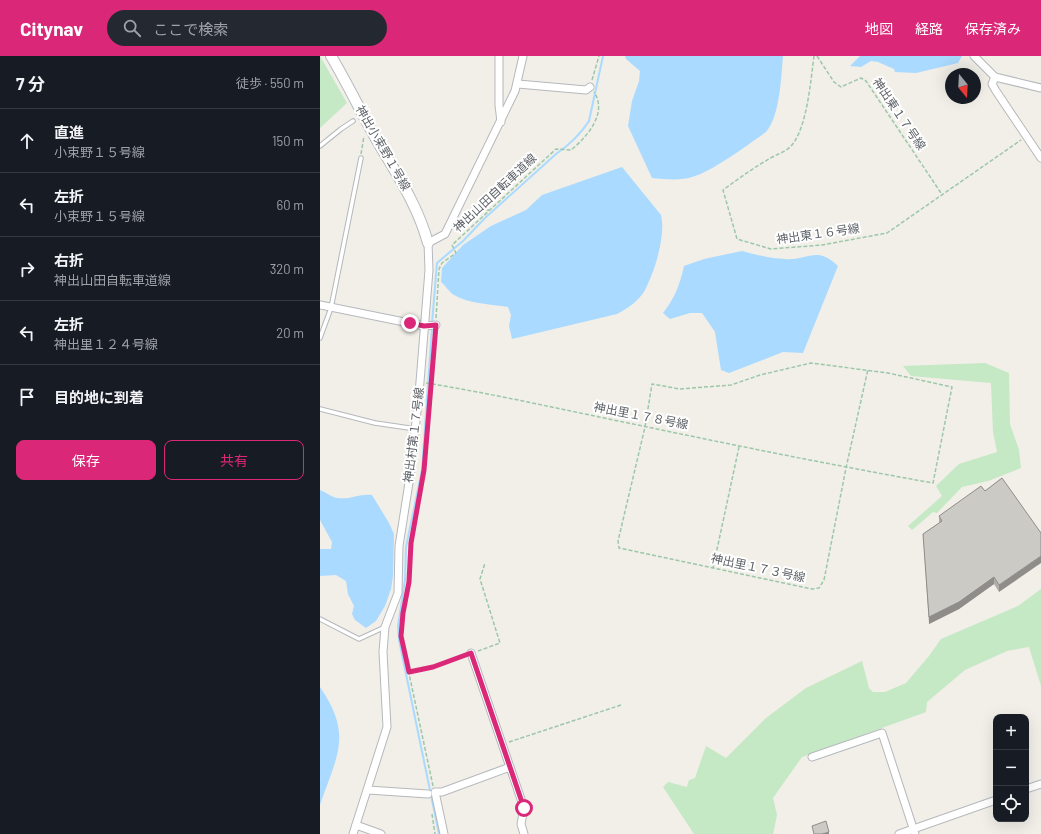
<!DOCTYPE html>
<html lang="ja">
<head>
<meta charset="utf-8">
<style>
  :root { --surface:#171b24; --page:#242831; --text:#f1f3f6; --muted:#9ea1a6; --line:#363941; --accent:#db2777 }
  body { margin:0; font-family:Barlow,"Noto Sans JP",sans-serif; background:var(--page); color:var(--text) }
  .controls { position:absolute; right:12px; bottom:12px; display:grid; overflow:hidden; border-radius:8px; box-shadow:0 4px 16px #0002 }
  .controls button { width:36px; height:36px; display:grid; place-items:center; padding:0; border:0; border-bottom:1px solid var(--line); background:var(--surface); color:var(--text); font:20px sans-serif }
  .compass { position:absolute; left:625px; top:12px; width:36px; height:36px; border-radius:50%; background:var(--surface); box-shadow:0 4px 16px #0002; rotate:162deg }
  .stop { position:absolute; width:12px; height:12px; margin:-9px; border:3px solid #db2777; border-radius:50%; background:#fff }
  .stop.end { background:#db2777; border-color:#fff; box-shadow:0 1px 4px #0008 }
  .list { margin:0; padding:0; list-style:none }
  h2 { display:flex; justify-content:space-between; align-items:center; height:52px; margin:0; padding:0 16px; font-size:17px }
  h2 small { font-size:13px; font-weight:400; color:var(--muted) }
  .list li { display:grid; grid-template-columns:26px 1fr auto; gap:12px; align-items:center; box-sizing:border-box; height:64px; padding:0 16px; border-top:1px solid var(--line) }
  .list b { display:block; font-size:15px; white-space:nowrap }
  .list p { margin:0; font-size:13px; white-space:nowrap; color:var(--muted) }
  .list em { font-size:13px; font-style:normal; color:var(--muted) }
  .actions { display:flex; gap:8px; padding:12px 16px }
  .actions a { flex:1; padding:9px 0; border:1px solid var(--accent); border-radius:8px; text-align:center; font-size:14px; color:var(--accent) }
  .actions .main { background:var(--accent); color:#fff }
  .icon { flex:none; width:22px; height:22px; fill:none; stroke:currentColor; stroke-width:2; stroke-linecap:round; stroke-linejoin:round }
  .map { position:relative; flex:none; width:721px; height:778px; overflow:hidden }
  header { display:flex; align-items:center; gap:24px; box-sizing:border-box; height:56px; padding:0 20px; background:var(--accent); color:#fff }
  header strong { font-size:19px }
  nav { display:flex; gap:22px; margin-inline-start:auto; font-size:14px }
  .search { width:280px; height:36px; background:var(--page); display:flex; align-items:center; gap:10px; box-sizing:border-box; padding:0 14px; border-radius:22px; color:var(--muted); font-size:15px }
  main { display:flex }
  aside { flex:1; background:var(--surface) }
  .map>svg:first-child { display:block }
</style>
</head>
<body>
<header>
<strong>Citynav</strong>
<div class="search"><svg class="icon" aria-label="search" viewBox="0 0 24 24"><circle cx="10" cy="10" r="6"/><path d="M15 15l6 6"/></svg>ここで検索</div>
<nav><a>地図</a><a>経路</a><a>保存済み</a></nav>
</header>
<main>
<aside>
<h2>7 分<small>徒歩 · 550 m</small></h2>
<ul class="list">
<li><svg class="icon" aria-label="ahead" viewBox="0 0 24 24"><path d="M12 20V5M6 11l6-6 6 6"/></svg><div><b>直進</b><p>小束野１５号線</p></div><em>150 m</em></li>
<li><svg class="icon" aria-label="left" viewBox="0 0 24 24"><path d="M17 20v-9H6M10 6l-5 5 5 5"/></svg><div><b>左折</b><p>小束野１５号線</p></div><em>60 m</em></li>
<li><svg class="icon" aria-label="right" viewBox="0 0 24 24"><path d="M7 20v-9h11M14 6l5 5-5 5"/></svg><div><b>右折</b><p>神出山田自転車道線</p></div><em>320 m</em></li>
<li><svg class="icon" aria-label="left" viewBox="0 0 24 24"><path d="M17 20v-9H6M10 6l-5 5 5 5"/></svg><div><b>左折</b><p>神出里１２４号線</p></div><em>20 m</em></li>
<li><svg class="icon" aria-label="arrive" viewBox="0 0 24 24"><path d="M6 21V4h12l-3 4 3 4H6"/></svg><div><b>目的地に到着</b></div></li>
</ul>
<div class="actions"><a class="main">保存</a><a>共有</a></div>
</aside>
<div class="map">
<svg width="721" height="778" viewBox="0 0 721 778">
  <rect width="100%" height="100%" fill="#f1efe8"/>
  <g fill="#c5e8c5">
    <path d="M 0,0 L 27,47 L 0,72 Z"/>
    <path d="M 665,307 L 689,317 L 690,368 L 699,394 L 701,412 L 668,425 L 642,431 L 617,457 L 613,456 L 592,474 L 588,470 L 622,440 L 616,430 L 639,408 L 677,396 L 673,376 L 671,327 L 591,320 L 583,310 Z"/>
    <path d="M 721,533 L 721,630 L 709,591 L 687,595 L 645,614 L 607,646 L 606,656 L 482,701 L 453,742 L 457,759 L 453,778 L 374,778 L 343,731 L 348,726 L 367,731 L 369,724 L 375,722 L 386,690 L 406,702 L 446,662 L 486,632 L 542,605 L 549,632 L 553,636 L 565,636 L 586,627 L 609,600 L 621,583 L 698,550 Z"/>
  </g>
  <g fill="#aadaff">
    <path d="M 305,0 L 463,0 C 461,22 460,60 446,76 C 427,89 393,115 372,121 C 360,125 345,123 332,122 L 308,70 L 312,45 L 319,25 L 320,15 L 306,3 Z"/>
    <path d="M 540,0 L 642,0 L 638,7 L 596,17 L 575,16 L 574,13 L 558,6 L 551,5 L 541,11 L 530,10 Z"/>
    <path d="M 302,111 L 341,159 C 346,179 335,215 325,234 C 319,245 308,252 297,258 L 192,283 L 189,270 L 191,259 L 188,251 C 171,248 149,248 134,239 C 129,236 126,230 121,226 L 122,212 L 143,189 L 171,170 L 206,154 L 222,139 Z"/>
    <path d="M 422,195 C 436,199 450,202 465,203 C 488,205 496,189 518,210 L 483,297 L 463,296 L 409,317 L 401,314 L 395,276 L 382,257 L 370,257 L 350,263 L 343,257 C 355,242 360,228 364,210 L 384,203 Z"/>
    <path d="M 0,434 C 6,436 11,441 17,442 C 30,444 40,437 52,439 L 69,467 L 74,478 L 73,520 L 71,533 L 65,550 L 56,565 L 46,572 L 35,564 L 32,558 L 34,550 L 28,538 L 26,525 L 16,519 L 0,520 L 0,493 L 11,493 L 12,486 L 0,464 Z"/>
    <path d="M 0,631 C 33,679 17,699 0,749 Z"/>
  </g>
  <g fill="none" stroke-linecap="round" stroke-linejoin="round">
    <g stroke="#aadaff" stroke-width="2">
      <path d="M 112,267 L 117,207 L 143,185 L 165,162 L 236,98 C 249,89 260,79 269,65 L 283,0"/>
      <path d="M 112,272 L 102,414 L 86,491 L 85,524 L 78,570 L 79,584 L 119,778"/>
    </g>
    <g stroke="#b5b8bc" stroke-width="5.5">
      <g id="lane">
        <path d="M 0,90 L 21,73 L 33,65"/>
        <path d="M 0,282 L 11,252 L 41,102"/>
        <path d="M 0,353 L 55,367 L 96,373"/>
        <path d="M 0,563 L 39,583 L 65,571"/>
      </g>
    </g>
    <g stroke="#b5b8bc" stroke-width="9">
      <g id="street">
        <path d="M 179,0 L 179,49 L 181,66"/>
        <path d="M 654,0 L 675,21 L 721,32"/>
        <path d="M 675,21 L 672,28 L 676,35 L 721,102"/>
        <path d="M 198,28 L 266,34 L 270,31"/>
        <path d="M 0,249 L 104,270 L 116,269"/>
        <path d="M 151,597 L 204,752 L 201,768 L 204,778"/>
        <path d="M 492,701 L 562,677 L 595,778"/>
        <path d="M 706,733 L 721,728"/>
        <path d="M 48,734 L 108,738"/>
        <path d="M 36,769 L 61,778"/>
        <path d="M 33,778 L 67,671 L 63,596 L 65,571 L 78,537 L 79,490 L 91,414 L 100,326 L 109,214 L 108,187 L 125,178 L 195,35 L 203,0"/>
        <path d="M 124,778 L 115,736 L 122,736 L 190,711"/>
        <path d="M 579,778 L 676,744"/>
      </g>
    </g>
    <g stroke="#b6babf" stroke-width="12">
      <path id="secondary" d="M 11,0 C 27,27 40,54 55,81 C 75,116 97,147 108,187"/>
    </g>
    <g stroke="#9cc7a9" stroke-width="1.5" stroke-dasharray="4 2" stroke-linecap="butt">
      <path d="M 494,0 C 491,22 487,75 470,91 C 465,96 455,99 449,103 C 433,112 418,123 403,134 L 417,183 L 451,193 L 502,189 L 567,177 L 701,84"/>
      <path d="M 497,0 L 514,26 L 521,31 L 541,22 L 546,25 L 621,137"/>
      <path d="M 272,24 L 279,0"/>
      <path d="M 41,98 L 44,80"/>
      <path d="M 136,172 C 146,165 156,154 169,154"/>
      <path d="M 116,262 L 119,213 L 122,207 L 136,197 L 132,189 L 236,93 L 251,94 C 267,81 288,57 274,36"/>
      <path d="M 106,327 C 175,338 244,354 313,368 C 413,389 512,409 613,427 L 632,331 L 568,317 L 491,307 L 440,319 L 411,329 L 360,333 L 332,328 L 325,371 L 298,485 L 299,492 L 492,533 L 499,532 L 504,524 L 526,412 L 548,313"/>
      <path d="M 393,512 L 419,391"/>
      <path d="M 158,595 L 180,587 L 160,523 L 165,507"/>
      <path d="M 89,616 L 113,611 L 145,600"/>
      <path d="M 189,686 L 301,649"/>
      <path d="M 113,730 L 81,580 L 83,557 L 89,525 L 91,487 L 104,414 L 116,276"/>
      <path d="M 112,758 L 115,778"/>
    </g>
    <use href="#lane" stroke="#fff" stroke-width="3.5"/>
    <use href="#street" stroke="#fff" stroke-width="7"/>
    <use href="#secondary" stroke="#fff" stroke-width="10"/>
  </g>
  <path fill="#afaea9" d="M 682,422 L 679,536 L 674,528 L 639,553 L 609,568 L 603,478 L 619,467 L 619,460 L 665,435 Z"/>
  <g fill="#8f8d8a">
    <path d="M 721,500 L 721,507 L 679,536 L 679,529 Z"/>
    <path d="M 674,521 L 674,528 L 639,553 L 609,568 L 609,561 Z"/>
    <path d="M 509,776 L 509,778 L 502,778 Z"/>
  </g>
  <g fill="#cccac5" stroke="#8f8d8a">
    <path d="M 682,422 L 721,477 L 721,500 L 679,529 L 674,521 L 639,546 L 609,561 L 603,478 L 622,465 L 619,460 L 661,430 L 665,435 Z"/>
    <path d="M 506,765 L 509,776 L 502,778 L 494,778 L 492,770 Z"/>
  </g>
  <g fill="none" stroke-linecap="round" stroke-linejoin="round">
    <path stroke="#db2777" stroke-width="5" d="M 90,267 L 104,270 L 116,269 L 104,414 L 91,487 L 89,526 L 83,557 L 81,580 L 89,616 L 113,611 L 151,597 L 204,752"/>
  </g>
  <g text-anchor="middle" stroke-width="4" stroke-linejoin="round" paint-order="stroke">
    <g font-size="12" fill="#5f6368" stroke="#fff">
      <text transform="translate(579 58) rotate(56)" y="4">神出東１７号線</text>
      <text transform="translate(63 92) rotate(60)" y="4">神出小束野１号線</text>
      <text transform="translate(175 137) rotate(-43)" y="4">神出山田自転車道線</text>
      <text transform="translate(498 178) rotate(-8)" y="4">神出東１６号線</text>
      <text transform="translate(321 360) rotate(11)" y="4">神出里１７８号線</text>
      <text transform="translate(94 379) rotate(-83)" y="4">神出村第１７号線</text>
      <text transform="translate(438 512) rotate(12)" y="4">神出里１７３号線</text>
    </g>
  </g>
</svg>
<div class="controls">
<button>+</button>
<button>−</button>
<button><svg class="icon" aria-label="locate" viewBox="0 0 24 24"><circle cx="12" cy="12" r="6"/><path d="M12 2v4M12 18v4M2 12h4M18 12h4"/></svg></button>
</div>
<svg class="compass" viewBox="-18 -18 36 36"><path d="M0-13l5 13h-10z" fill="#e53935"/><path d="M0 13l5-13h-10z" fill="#9ea1a6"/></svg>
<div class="stop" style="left:204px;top:752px"></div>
<div class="stop end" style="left:90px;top:267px"></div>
</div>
</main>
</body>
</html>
